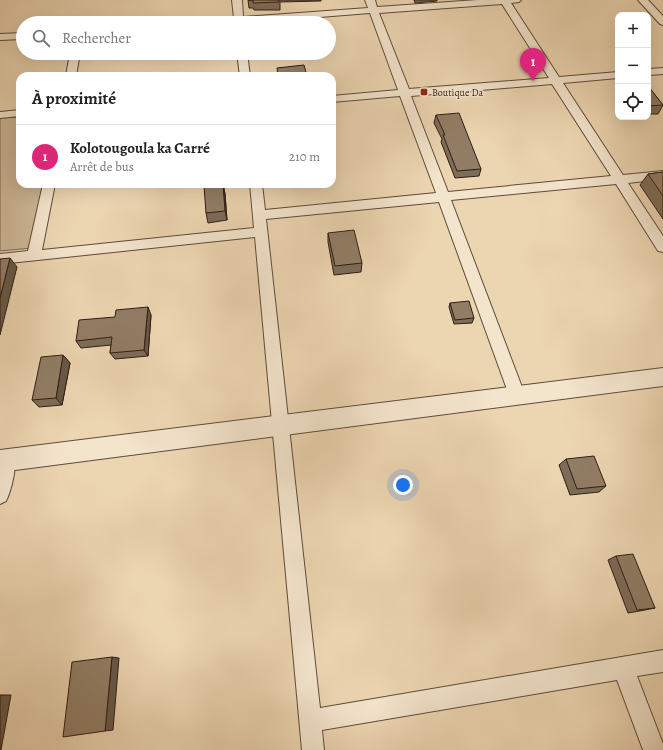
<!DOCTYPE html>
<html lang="fr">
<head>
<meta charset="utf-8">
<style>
  :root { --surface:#fff; --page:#f2f2f2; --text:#202124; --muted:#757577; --line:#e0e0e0; --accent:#db2777 }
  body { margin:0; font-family:Alegreya,serif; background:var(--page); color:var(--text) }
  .controls { position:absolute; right:12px; top:12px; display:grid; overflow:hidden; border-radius:8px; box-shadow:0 4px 16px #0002 }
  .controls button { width:36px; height:36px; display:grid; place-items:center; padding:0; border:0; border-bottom:1px solid var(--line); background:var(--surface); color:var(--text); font:20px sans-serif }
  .you { position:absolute; left:403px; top:485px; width:14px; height:14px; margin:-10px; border:3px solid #fff; border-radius:50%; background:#1a73e8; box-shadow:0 0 0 6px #1a73e833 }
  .badge { display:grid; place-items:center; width:26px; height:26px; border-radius:50%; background:var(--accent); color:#fff; font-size:13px; font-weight:700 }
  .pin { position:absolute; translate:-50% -33px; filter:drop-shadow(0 1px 2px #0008) }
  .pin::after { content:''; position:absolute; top:21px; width:14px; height:12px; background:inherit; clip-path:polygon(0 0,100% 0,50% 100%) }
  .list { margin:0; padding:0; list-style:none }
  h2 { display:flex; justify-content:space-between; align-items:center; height:52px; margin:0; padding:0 16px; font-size:17px }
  h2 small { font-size:13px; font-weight:400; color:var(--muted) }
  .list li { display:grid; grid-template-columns:26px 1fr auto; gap:12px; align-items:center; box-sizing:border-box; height:64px; padding:0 16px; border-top:1px solid var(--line) }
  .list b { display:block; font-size:15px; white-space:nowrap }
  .list p { margin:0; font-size:13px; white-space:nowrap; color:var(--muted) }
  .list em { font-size:13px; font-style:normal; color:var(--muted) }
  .icon { flex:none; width:22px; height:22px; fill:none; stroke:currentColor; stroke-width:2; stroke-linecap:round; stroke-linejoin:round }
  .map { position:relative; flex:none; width:663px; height:750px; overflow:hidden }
  .search { position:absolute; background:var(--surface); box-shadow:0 4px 16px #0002; left:16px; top:16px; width:320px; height:44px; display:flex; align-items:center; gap:10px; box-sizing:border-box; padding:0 14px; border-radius:22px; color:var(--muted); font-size:15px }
  .panel { position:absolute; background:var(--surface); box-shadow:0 4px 16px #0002; left:16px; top:72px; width:320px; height:116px; border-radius:12px }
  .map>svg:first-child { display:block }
</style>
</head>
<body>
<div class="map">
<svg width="663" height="750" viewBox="0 0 663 750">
  <rect width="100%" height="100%" fill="#ecd5b1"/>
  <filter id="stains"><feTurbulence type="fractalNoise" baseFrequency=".005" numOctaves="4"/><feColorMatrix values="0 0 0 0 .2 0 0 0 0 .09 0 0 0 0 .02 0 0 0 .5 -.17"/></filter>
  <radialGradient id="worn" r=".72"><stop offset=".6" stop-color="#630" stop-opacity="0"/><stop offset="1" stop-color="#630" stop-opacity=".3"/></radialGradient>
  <path fill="#ccb696" stroke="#7d6a54" d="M 20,117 L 20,184 L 46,184 L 32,248 L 0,251 L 0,118 Z"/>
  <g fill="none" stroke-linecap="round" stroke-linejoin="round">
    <g stroke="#5e4b3a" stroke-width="2">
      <g id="minor">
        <path d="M 232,0 L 242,0 L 243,17 L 368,8 L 365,0 L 375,0 L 377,7 L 478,0 L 521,0 L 519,2 L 511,3 L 559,77 L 618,72 L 618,78 L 563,83 L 623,175 L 663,171 L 663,179 L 628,183 L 663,236 L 663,252 L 658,251 L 616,184 L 451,200 L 525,395 L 523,400 L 517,402 L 511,400 L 509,395 L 439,202 L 266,219 L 320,708 L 663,650 L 663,672 L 637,676 L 663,744 L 663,750 L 643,750 L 617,680 L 322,730 L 324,750 L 302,750 L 255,237 L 0,264 L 0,254 L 28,251 L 43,184 L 55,184 L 42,250 L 254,228 L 250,184 L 262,184 L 265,210 L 436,193 L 400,96 L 332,102 L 332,96 L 398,90 L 370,13 L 244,23 L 192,23 L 197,20 L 234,18 ZM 502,4 L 549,78 L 409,89 L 379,13 ZM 552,84 L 611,176 L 448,192 L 411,96 Z"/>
        <path d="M 638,0 L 648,0 L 663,16 L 663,25 L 660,24 Z"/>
        <path d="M 23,33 L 23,39 L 0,40 L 0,34 Z"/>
        <path d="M 70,53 L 80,53 L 76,76 L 66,76 Z"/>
        <path d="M 237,53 L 247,53 L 250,76 L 240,76 Z"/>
        <path d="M 663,68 L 663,74 L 648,75 L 648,69 Z"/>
        <path d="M 20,110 L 20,116 L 0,118 L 0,112 Z"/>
        <path d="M 7,453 L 13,455 C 18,465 11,491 6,501 L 0,504 L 0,457 Z"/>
      </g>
    </g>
    <g stroke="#5e4b3a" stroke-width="2">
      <path id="tertiary" d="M 663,368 L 663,386 L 0,472 L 0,450 Z"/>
    </g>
    <use href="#minor" fill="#f3e4cc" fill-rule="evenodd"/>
    <use href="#tertiary" fill="#f3e4cc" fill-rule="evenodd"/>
  </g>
  <g fill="#7d6c57" stroke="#2e1d13">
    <path d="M 248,0 L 321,0 L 321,1 L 280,2 L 280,10 L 254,10 L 253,8 L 249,8 Z"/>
    <path d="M 414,0 L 437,0 L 437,1 L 415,3 Z"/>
    <path d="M 648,86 L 663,105 L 658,114 L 648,114 Z"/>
    <path d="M 436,115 L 481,169 L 479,176 L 455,178 L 441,142 L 442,139 L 434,123 Z"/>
    <path d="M 663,172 L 663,219 L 640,185 L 648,174 Z"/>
    <path d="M 223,184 L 225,194 L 227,220 L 208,223 L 206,213 Z"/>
    <path d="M 328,233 L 362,263 L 361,272 L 334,275 L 328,242 Z"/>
    <path d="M 450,303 L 474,318 L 472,323 L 454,324 L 449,307 Z"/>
    <path d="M 151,315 L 148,356 L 115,359 L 110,353 L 111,345 L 81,348 L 76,341 Z"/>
    <path d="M 63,355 L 70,363 L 62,405 L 39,407 L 32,400 Z"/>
    <path d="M 566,459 L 606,486 L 599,492 L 570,495 L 559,465 Z"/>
    <path d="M 616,556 L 655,608 L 645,610 L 628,613 L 608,560 Z"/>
  </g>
  <g fill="#665847" stroke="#2e1d13">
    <path d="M 223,184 L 225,194 L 227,220 L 225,211 Z"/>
    <path d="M 10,258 L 17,267 L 0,335 L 0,298 Z"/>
    <path d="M 148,307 L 151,315 L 148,356 L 144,350 Z"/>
    <path d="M 63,355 L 70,363 L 62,405 L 56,398 Z"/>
    <path d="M 112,657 L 119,658 L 113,730 L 105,731 Z"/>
    <path d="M 0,695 L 11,695 L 1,750 L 0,750 Z"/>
  </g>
  <g fill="#917d65" stroke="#2e1d13">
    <path d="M 248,0 L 279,0 L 279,2 L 253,3 L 253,0 Z"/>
    <path d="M 304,65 L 307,76 L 278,76 L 277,68 Z"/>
    <path d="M 648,86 L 663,105 L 648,106 Z"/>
    <path d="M 459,113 L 481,169 L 457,171 L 443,135 L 445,135 L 436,115 Z"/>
    <path d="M 663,172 L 663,196 L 648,174 Z"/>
    <path d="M 223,184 L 225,211 L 206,213 L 204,186 Z"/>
    <path d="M 354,230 L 362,263 L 335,266 L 328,233 Z"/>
    <path d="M 10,258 L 0,298 L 0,259 Z"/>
    <path d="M 469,301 L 474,318 L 455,320 L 450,303 Z"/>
    <path d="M 148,307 L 144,350 L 110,353 L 112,337 L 76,341 L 79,320 L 115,317 L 116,310 Z"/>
    <path d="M 63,355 L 56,398 L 32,400 L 41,357 Z"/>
    <path d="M 594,456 L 606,486 L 577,489 L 566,459 Z"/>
    <path d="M 633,554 L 655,608 L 637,610 L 616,556 Z"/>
    <path d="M 112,657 L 105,731 L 63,737 L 72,662 Z"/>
  </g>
  <rect fill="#8f2418" stroke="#f3e4cc" stroke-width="1.5" x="420" y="88" width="8" height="8" rx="2"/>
  <g text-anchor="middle" stroke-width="3" stroke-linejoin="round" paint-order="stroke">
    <g font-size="10" fill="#2e1d13" stroke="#f3e4cc" text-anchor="start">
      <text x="432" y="96">Boutique Da</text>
    </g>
  </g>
  <rect width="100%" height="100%" filter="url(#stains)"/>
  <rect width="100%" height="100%" fill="url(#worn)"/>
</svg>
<div class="controls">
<button>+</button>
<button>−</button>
<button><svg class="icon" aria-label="locate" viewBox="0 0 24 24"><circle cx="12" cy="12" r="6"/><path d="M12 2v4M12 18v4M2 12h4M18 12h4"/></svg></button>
</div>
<div class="you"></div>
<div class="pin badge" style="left:533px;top:81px">1</div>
<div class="search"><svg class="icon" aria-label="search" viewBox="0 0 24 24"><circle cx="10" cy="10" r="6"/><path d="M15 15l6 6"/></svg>Rechercher</div>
<section class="panel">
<h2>À proximité<small></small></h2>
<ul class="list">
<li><span class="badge">1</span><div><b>Kolotougoula ka Carré</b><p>Arrêt de bus</p></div><em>210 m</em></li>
</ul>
</section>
</div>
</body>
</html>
